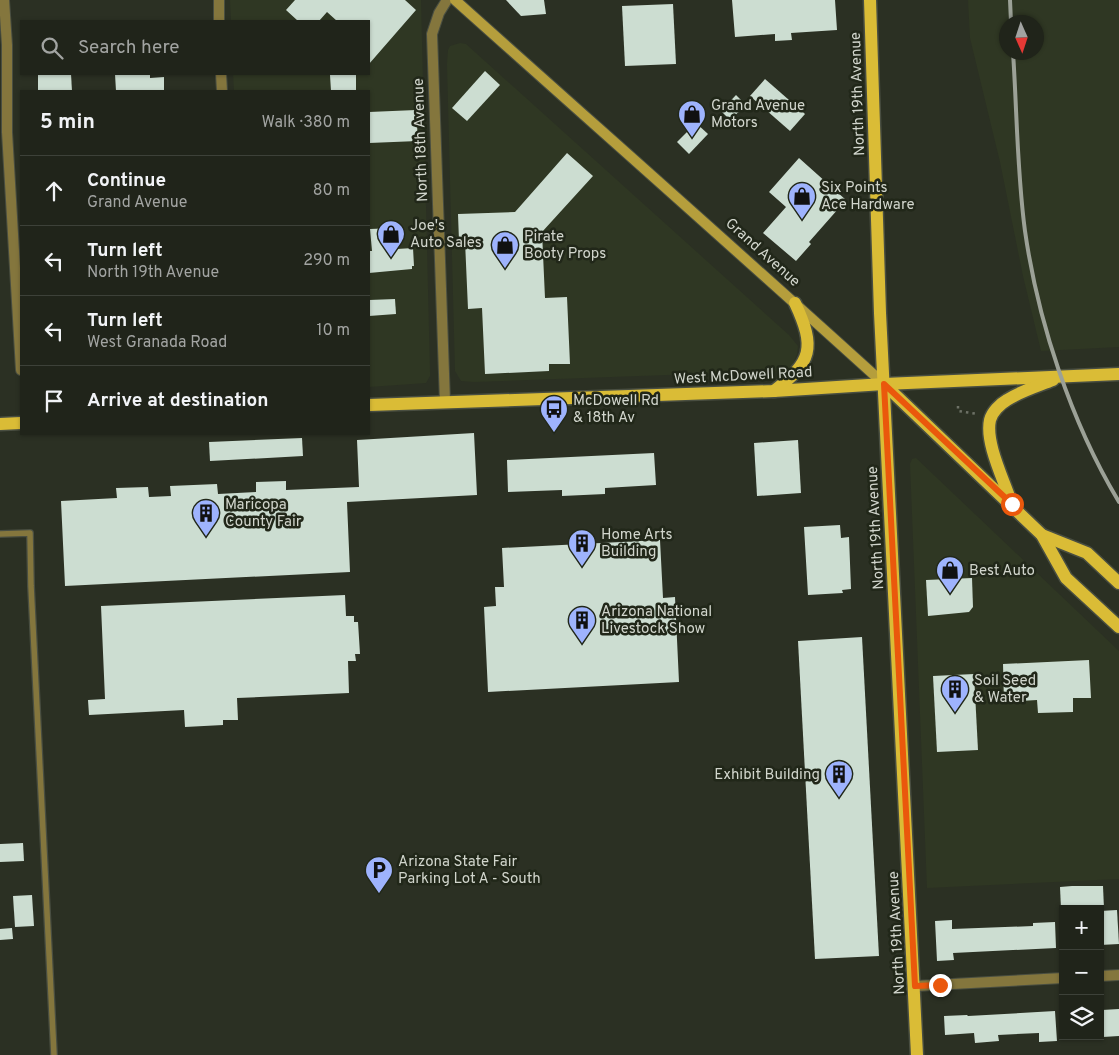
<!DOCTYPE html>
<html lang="en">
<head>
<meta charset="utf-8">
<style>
  :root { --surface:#20241a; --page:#282c23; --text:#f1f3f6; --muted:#a2a4a2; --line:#3d4139 }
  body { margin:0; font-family:Overpass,sans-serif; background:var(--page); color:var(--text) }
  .controls { position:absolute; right:15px; bottom:15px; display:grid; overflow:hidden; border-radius:0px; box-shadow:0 1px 4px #0004 }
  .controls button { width:45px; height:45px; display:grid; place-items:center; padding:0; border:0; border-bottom:1px solid var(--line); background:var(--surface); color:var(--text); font:25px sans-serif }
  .compass { position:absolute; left:999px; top:15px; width:45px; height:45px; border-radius:50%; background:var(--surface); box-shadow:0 1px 4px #0004; rotate:177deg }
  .stop { position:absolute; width:15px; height:15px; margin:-11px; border:4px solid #ea580c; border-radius:50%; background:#fff }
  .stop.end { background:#ea580c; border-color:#fff; box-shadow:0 1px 5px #0008 }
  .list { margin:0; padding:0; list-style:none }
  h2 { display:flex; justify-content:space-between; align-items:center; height:65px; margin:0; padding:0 20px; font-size:21px }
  h2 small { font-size:16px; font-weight:400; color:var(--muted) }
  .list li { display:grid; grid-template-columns:32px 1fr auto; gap:15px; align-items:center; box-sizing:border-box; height:70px; padding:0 20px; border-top:1px solid var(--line) }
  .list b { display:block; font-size:19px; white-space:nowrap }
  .list p { margin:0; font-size:16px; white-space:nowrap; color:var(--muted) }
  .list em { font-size:16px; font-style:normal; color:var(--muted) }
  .icon { flex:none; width:28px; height:28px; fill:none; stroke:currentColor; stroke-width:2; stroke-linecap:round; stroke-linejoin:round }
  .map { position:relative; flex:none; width:1119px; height:1055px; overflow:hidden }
  .search { position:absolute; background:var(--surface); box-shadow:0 1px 4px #0004; left:20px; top:20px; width:350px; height:55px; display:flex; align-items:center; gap:12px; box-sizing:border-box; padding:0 18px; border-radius:0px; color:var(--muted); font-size:19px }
  .panel { position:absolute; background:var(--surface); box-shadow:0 1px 4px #0004; left:20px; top:90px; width:350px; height:345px; border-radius:0px }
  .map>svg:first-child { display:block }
</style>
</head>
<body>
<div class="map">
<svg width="1119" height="1055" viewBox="0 0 1119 1055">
  <rect width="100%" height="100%" fill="#2b3023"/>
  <g fill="#2f3723" fill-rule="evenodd">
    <path d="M 230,0 L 421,0 L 430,372 L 430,376 L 426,383 L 369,387 L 369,91 L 234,91 L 233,74 L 369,74 L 369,21 L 231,21 Z"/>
    <path d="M 968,0 L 1119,0 L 1119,347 L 1041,351 L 1023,276 L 1000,162 L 970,38 ZM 1006,22 L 1036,22 L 1036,52 L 1006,52 Z"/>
    <path d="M 460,43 L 466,44 L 789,335 L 798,346 L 797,354 L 793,364 L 789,368 L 781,371 L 474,382 L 461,381 L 455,371 L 447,64 L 448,50 L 450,46 Z"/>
    <path d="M 916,458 L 1119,651 L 1119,879 L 927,888 L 910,464 L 912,459 Z"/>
  </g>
  <g fill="#ccddd1">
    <path d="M 295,0 L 405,0 L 416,10 L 369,64 L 369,21 L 337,21 L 327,12 L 319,21 L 298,21 L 286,10 Z"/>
    <path d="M 506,0 L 544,0 L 546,14 L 521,16 Z"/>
    <path d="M 732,0 L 835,0 L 837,30 L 791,33 L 792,40 L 775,41 L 775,34 L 735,37 Z"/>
    <path d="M 673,4 L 676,64 L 625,66 L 622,6 Z"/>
    <path d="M 485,71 L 500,85 L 467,121 L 452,108 Z"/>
    <path d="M 38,74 L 71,74 L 72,91 L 38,91 Z"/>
    <path d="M 115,74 L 150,74 L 150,78 L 164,77 L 164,91 L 116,91 Z"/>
    <path d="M 356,74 L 356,91 L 331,91 L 330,75 Z"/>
    <path d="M 765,79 L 805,114 L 790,131 L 750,96 Z"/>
    <path d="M 736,95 L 746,105 L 730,120 L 721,111 Z"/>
    <path d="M 416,110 L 418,141 L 369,143 L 369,112 Z"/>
    <path d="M 696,123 L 708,134 L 689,154 L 677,142 Z"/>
    <path d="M 567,153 L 593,176 L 542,232 L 545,298 L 567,297 L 570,364 L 549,364 L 549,371 L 485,374 L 482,308 L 468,309 L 465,241 L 459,241 L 458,214 L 515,212 Z"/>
    <path d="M 799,158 L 846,200 L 809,242 L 811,244 L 796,261 L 763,233 L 786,207 L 769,192 Z"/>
    <path d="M 395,228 L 397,249 L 413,248 L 414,266 L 412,266 L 412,269 L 369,273 L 369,251 L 372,251 L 370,229 Z"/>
    <path d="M 395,299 L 396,314 L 369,316 L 369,300 Z"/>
    <path d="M 474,433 L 477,495 L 347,502 L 350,572 L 65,586 L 61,501 L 117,498 L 116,488 L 148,487 L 149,497 L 171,496 L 170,486 L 217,484 L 218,494 L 256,492 L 256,482 L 286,481 L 286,490 L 359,487 L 357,440 Z"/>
    <path d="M 302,438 L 303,456 L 210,461 L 209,442 Z"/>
    <path d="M 798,440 L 801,493 L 757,496 L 754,443 Z"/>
    <path d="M 654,453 L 656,485 L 605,488 L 605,494 L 562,496 L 562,490 L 508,492 L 507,460 Z"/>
    <path d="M 840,525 L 841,538 L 849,537 L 851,589 L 842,590 L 843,593 L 808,595 L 804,527 Z"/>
    <path d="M 660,540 L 663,598 L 675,597 L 679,682 L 488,692 L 484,607 L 496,606 L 495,587 L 504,587 L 502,548 Z"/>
    <path d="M 972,578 L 973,607 L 969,612 L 928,616 L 926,580 Z"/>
    <path d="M 345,595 L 346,616 L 354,616 L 354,622 L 358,622 L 360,654 L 355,654 L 356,661 L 348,661 L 349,693 L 237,698 L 238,720 L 223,720 L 223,725 L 185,727 L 184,710 L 89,715 L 88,700 L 105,699 L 101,606 Z"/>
    <path d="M 862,637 L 879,956 L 815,959 L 798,641 Z"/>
    <path d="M 1089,660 L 1091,698 L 1073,698 L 1073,712 L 1038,713 L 1037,700 L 1004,702 L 1003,664 Z"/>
    <path d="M 974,674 L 978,750 L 937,752 L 933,676 Z"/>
    <path d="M 23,843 L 24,861 L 0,862 L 0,844 Z"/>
    <path d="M 1072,886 L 1103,886 L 1104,909 L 1061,909 L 1060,887 Z"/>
    <path d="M 32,895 L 34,926 L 15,927 L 13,896 Z"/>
    <path d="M 1117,910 L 1119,944 L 1100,945 L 1100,911 Z"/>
    <path d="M 952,920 L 952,929 L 1033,926 L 1033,923 L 1055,922 L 1056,948 L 953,953 L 954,960 L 937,961 L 935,921 Z"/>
    <path d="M 12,928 L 13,939 L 0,940 L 0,929 Z"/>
    <path d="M 1119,1009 L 1119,1036 L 1103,1037 L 1102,1010 Z"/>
    <path d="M 1055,1011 L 1057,1041 L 1039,1042 L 1039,1033 L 998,1035 L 999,1041 L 975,1043 L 974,1033 L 945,1035 L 944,1016 L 967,1015 L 968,1016 Z"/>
  </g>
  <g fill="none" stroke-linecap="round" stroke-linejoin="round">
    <g stroke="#494e41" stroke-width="8">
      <path id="lane" d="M 0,534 L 30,533 L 31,586 L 54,1055"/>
    </g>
    <g stroke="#494e41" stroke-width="12">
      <g id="street">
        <path d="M 4,0 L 7,45 L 7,132 L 21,370"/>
        <path d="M 219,0 L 219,21"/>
        <path d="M 221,74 L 222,91"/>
        <path d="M 445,402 L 432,34 L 439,13 L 447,0"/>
        <path d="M 1100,976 L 1119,975"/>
        <path d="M 915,986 L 1063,978"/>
      </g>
    </g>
    <g stroke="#494e41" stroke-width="12">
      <path id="secondary" d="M 455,0 C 598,128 742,255 884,384"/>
    </g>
    <g stroke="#494e41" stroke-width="15">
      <g id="primary">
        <path d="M 870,0 L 880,313 L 917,1055"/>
        <path d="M 884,384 L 1042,535 L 1066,578 L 1119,627"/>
        <path d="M 774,391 C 812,362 816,348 795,303"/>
        <path d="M 369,405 L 774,391 L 884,384 L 1119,374"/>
        <path d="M 0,424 L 21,423"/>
        <path d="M 1011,502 C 1004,480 985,443 990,420 C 992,412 1000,404 1007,400 C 1021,391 1038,386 1053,380"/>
        <path d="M 1042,535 L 1087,553 L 1119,583"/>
      </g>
    </g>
    <path stroke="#6d7166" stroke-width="2.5" stroke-dasharray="2.5 4" stroke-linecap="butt" d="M 958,406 L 958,411 L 978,414"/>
    <use href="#lane" stroke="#84763d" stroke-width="5.5"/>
    <use href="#street" stroke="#84763d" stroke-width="10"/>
    <use href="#secondary" stroke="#b59e3c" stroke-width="10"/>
    <use href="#primary" stroke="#dabc36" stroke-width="12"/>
    <g stroke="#9ca197" stroke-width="4">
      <path d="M 1010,0 L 1011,22"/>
      <path d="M 1013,52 C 1017,112 1017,172 1025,231 C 1038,322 1071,422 1119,502"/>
    </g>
  </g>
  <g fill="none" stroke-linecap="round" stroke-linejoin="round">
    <path stroke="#ea580c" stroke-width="6" d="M 940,985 L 915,986 L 884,384 L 1012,504"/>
  </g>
  <defs>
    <g id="shop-pin" transform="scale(1.4375)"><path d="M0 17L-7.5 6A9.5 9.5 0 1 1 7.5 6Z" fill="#9eb3fd" stroke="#212719"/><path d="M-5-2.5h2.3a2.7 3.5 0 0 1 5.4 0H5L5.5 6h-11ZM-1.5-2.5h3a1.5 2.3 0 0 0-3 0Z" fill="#111"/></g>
    <g id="bus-pin" transform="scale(1.4375)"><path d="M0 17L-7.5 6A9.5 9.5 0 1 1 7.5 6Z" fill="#9eb3fd" stroke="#212719"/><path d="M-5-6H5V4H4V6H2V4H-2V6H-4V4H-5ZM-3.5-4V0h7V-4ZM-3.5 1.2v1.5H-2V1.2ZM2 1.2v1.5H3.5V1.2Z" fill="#111"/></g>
    <g id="building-pin" transform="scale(1.4375)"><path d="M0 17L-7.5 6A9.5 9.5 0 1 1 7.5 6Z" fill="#9eb3fd" stroke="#212719"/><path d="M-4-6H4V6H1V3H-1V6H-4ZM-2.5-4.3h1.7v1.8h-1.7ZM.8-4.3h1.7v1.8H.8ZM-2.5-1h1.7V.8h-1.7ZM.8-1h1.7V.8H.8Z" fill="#111"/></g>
    <g id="parking-pin" transform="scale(1.4375)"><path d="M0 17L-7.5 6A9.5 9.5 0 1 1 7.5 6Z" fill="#9eb3fd" stroke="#212719"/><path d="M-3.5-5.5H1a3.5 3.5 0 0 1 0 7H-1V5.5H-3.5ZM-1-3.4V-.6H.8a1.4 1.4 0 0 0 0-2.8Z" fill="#111"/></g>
  </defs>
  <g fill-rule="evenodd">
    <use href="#shop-pin" x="692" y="114"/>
    <use href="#shop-pin" x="802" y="196"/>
    <use href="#shop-pin" x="391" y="234"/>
    <use href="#shop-pin" x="505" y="245"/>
    <use href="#bus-pin" x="554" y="409"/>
    <use href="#building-pin" x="206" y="513"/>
    <use href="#building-pin" x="582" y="543"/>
    <use href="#shop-pin" x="950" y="570"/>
    <use href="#building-pin" x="582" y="620"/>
    <use href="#building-pin" x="955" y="689"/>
    <use href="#building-pin" x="839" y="774"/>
    <use href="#parking-pin" x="379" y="870"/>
  </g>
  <g text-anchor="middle" stroke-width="5" stroke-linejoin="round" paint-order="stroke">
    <g font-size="15" fill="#d1d5cc" stroke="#212719">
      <text transform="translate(857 94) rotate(-92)" y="5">North 19th Avenue</text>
      <text transform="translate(420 140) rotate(-92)" y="5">North 18th Avenue</text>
      <text transform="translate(763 252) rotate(42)" y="5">Grand Avenue</text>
      <text transform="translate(743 375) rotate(-3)" y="5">West McDowell Road</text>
      <text transform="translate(875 528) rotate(-93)" y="5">North 19th Avenue</text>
      <text transform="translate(896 933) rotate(-93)" y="5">North 19th Avenue</text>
    </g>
    <g font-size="15" fill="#d1d5cc" stroke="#212719" text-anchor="start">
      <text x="711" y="110">Grand Avenue<tspan x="711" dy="17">Motors</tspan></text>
      <text x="821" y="192">Six Points<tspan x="821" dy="17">Ace Hardware</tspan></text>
      <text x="410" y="230">Joe's<tspan x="410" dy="17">Auto Sales</tspan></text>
      <text x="524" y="241">Pirate<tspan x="524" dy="17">Booty Props</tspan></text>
      <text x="573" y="405">McDowell Rd<tspan x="573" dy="17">&amp; 18th Av</tspan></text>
      <text x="225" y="509">Maricopa<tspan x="225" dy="17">County Fair</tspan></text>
      <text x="601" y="539">Home Arts<tspan x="601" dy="17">Building</tspan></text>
      <text x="969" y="575">Best Auto</text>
      <text x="601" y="616">Arizona National<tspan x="601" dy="17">Livestock Show</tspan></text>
      <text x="974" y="685">Soil Seed<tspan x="974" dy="17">&amp; Water</tspan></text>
      <text x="820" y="779" text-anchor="end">Exhibit Building</text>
      <text x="398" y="866">Arizona State Fair<tspan x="398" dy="17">Parking Lot A - South</tspan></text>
    </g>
  </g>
</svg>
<div class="controls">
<button>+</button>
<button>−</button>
<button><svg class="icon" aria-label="layers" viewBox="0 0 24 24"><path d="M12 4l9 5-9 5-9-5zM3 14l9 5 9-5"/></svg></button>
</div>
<svg class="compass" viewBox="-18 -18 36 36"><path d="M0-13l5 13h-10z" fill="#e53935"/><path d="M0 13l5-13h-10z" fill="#a2a4a2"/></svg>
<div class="stop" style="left:1012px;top:504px"></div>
<div class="stop end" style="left:940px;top:985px"></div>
<div class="search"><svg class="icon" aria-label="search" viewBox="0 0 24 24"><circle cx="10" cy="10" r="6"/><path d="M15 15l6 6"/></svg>Search here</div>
<section class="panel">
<h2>5 min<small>Walk · 380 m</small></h2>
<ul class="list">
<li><svg class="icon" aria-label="ahead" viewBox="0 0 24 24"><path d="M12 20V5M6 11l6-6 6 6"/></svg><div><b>Continue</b><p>Grand Avenue</p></div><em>80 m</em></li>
<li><svg class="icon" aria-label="left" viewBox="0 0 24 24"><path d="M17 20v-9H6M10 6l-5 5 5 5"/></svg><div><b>Turn left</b><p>North 19th Avenue</p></div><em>290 m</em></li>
<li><svg class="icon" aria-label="left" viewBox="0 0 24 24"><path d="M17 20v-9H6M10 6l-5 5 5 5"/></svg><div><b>Turn left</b><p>West Granada Road</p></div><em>10 m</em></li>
<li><svg class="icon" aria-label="arrive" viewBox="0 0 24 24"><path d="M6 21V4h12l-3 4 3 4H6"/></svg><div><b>Arrive at destination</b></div></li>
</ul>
</section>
</div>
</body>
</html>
